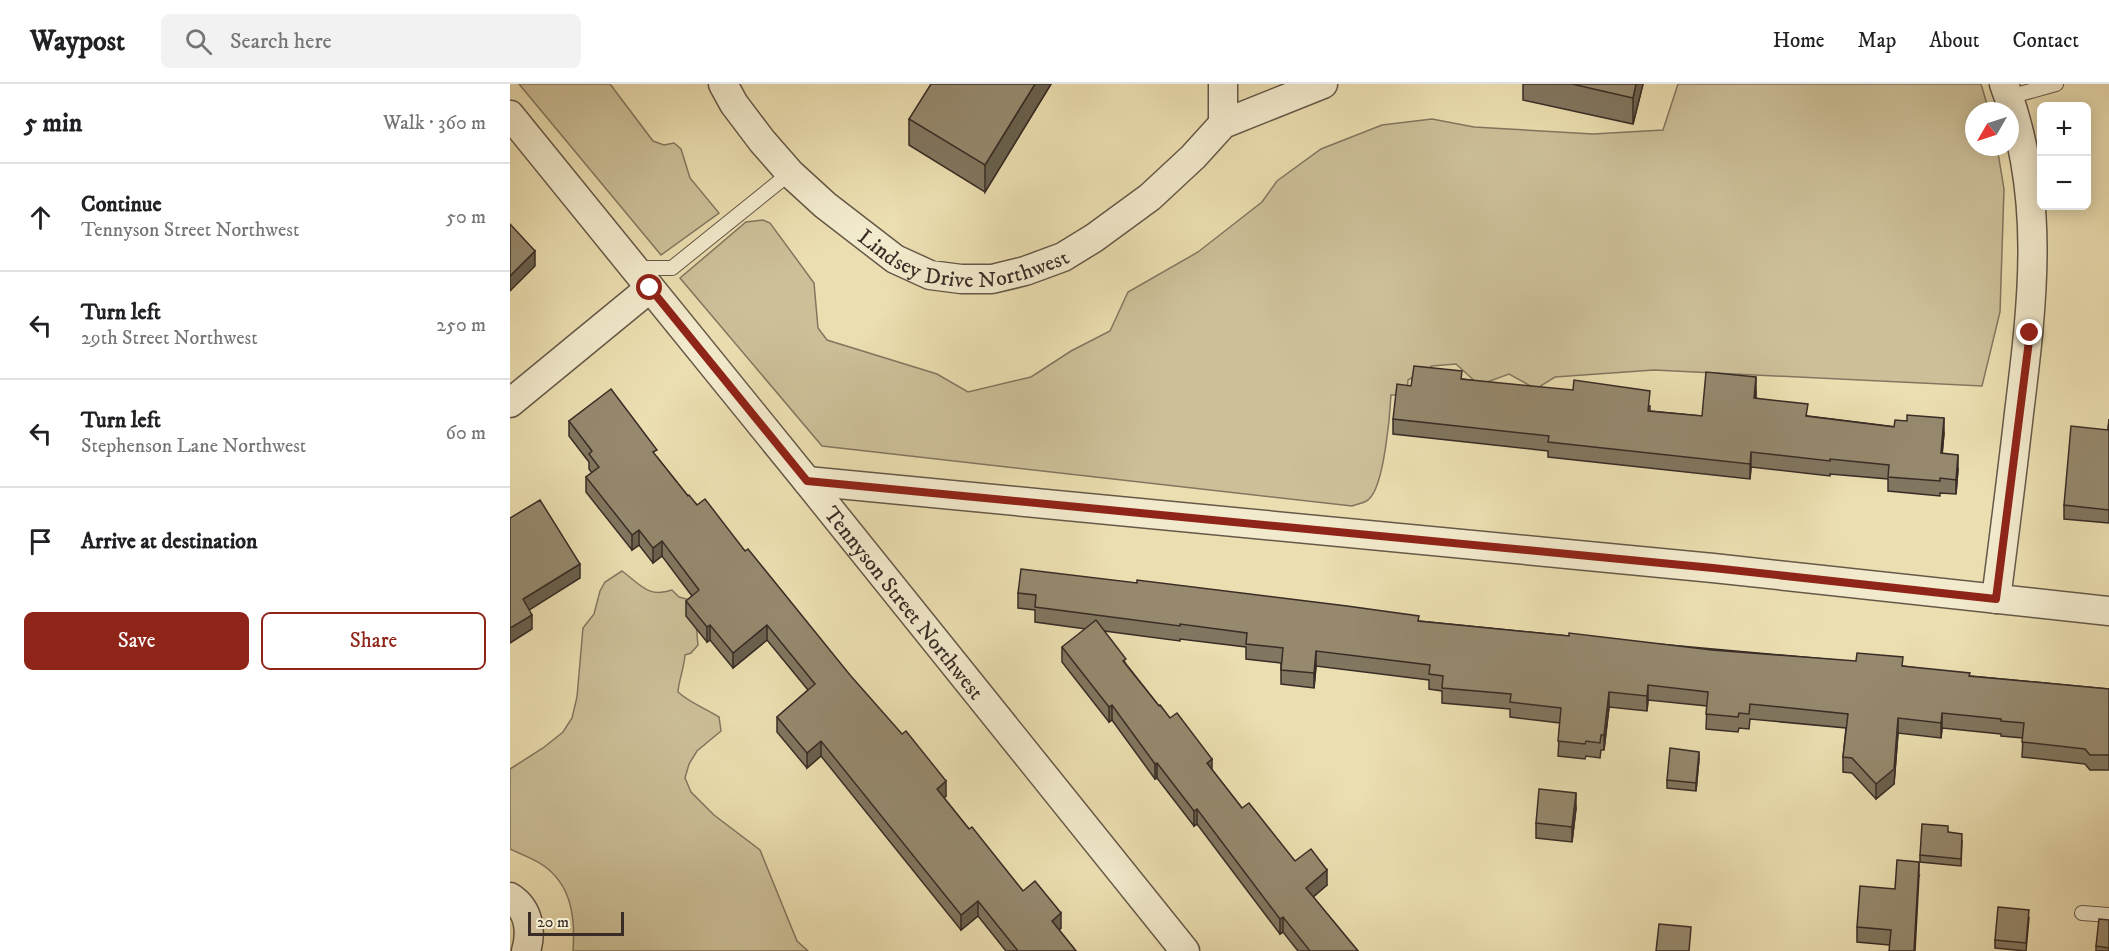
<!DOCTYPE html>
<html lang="en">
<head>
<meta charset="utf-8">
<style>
  :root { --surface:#fff; --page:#f2f2f2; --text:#202124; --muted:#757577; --line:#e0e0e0; --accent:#8f2418 }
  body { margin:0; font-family:"IM FELL DW Pica",serif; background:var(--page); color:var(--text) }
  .controls { position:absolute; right:18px; top:18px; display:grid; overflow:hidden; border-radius:9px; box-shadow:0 3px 15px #0003 }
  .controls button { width:54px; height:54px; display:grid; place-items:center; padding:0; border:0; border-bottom:2px solid var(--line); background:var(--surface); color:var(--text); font:30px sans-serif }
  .compass { position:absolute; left:1455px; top:18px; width:54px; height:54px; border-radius:50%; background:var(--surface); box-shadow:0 3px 15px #0003; rotate:231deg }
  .scale { position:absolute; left:18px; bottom:15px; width:96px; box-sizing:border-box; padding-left:6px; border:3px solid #392c26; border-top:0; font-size:16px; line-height:21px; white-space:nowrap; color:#392c26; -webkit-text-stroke:4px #f2eacc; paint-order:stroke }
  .stop { position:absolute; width:18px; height:18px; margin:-14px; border:4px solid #8f2418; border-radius:50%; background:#fff }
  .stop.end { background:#8f2418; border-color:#fff; box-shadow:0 2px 6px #0008 }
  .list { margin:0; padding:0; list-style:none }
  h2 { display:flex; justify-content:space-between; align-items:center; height:78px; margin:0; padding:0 24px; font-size:26px }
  h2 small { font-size:20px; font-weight:400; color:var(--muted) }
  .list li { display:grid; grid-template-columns:39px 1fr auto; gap:18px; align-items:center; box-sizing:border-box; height:108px; padding:0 24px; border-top:2px solid var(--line) }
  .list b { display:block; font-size:22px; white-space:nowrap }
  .list p { margin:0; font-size:20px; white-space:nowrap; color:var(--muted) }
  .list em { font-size:20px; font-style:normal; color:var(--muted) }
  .actions { display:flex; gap:12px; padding:18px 24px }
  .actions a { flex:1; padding:14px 0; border:2px solid var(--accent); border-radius:9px; text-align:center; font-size:21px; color:var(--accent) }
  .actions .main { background:var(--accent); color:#fff }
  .icon { flex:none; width:33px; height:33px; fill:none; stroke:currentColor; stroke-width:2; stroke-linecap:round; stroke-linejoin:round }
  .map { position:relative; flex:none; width:1599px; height:867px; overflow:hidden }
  header { display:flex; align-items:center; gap:36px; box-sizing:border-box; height:84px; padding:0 30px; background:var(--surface); border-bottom:2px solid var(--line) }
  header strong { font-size:28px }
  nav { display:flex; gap:33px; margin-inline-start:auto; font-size:21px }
  .search { width:420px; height:54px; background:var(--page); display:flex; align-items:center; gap:15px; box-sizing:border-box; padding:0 21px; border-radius:9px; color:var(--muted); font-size:22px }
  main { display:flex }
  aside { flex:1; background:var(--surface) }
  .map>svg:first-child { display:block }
</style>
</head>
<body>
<header>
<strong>Waypost</strong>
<div class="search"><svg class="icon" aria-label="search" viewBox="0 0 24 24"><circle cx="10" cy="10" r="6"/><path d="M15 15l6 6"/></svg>Search here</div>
<nav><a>Home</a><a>Map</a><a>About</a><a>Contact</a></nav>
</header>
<main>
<aside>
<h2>5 min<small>Walk · 360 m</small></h2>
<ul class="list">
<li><svg class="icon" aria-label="ahead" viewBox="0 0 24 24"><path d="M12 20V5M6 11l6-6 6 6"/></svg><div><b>Continue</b><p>Tennyson Street Northwest</p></div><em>50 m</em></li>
<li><svg class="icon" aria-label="left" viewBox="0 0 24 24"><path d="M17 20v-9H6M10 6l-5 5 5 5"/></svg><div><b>Turn left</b><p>29th Street Northwest</p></div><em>250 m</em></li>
<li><svg class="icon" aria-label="left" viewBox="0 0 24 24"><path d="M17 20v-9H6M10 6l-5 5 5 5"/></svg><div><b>Turn left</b><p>Stephenson Lane Northwest</p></div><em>60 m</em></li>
<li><svg class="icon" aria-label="arrive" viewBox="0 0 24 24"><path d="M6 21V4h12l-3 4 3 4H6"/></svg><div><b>Arrive at destination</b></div></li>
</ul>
<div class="actions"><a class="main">Save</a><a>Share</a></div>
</aside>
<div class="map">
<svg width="1599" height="867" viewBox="0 0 1599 867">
  <rect width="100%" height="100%" fill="#ebdeb0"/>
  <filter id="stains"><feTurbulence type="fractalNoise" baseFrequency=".00333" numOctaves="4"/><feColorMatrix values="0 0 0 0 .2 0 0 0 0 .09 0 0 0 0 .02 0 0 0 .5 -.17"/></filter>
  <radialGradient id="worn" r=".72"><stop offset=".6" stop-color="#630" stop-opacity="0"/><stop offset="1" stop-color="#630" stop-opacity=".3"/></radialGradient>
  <g fill="#cdc099" stroke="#837660" stroke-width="1.5">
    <path d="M 9,0 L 100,0 L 143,57 L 154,61 L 164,59 L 171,65 L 180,94 L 209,129 L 151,171 Z"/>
    <path d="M 1168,0 L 1471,0 L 1479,27 L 1464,27 L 1464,63 L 1487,63 L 1494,105 L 1490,228 L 1472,302 L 1144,286 L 1045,293 L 1026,305 L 999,290 L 969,301 L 946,280 L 922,282 L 898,296 L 897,311 L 881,311 C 880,331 874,402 859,415 C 856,419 847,420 842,422 L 312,362 L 170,194 L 236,138 L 253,136 L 260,139 L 304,199 L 308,244 L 317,256 L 427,290 L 458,308 L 521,293 L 561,267 L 600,247 L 618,208 L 688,168 L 752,118 L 767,97 L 811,65 L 872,41 L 922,35 L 964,43 L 1083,50 L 1153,46 Z"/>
    <path d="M 112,487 C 131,501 138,514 162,506 L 169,513 L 184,517 L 188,561 L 181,569 L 175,571 C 174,585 169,595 168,608 C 180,619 195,624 209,633 L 211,647 L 187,667 L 179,680 L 175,694 L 181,708 L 204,731 L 250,766 L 287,857 L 298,867 L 63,867 C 65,837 63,806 38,785 C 28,776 12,771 0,765 L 0,685 L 33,664 L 53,648 L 62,634 L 67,613 L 73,544 L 84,530 L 90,507 L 95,498 Z"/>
  </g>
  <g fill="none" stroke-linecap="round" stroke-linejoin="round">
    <g stroke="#665848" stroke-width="16">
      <g id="lane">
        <path d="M 1499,13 L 1546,0"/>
        <path d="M 124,184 L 162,184 L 280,89"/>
        <path d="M 1572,829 L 1599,831"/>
      </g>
    </g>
    <g stroke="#665848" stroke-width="31">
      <g id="street">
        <path id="s1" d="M 213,0 L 224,20 L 252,57 L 280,89 L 315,121 L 385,175 L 420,191 L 451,195 L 482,195 L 515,187 L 553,173 L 584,154 L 640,113 L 683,73 L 713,40 L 813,0"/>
        <path id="s2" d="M 0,31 L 297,397 L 675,867"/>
        <path d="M 713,40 L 713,0"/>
        <path d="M 0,319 L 140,204"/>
        <path d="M 297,397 L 1203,484 L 1599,527"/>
        <path d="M 1486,515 C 1494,453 1502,391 1509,329 C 1523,216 1536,110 1494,0"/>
        <path d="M 0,813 C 19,825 22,847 16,867"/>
      </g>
    </g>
    <use href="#lane" stroke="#f2eacc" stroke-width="14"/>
    <use href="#street" stroke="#f2eacc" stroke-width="28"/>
  </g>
  <g fill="#81765f" stroke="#392c26" stroke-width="1.5">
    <path d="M 541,0 L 475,108 L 399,61 L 399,35 Z"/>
    <path d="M 1013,0 L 1133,0 L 1123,40 L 1013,16 Z"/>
    <path d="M 952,295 L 1140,322 L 1140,327 L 1192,332 L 1246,308 L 1246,314 L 1298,332 L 1434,349 L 1432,369 L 1448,385 L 1446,410 L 1430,409 L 1430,412 L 1378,407 L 1378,395 L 1320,390 L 1320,392 L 1241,383 L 1240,395 L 1038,373 L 1038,367 L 883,350 L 883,335 Z"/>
    <path d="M 1599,335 L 1599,439 L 1554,435 L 1554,421 L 1598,346 Z"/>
    <path d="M 59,337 L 147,373 L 178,412 L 235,467 L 436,712 L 434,714 L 459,745 L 513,807 L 551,844 L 549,846 L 566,867 L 496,867 L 468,832 L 451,846 L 311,672 L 297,684 L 267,648 L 267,633 L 298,606 L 257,556 L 223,584 L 200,556 L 197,558 L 176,532 L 176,517 L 182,512 L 152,472 L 143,479 L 129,461 L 122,466 L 76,408 L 76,393 L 82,389 L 79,385 L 79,378 L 59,352 Z"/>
    <path d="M 508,509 L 909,537 L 1059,552 L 1393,582 L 1460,592 L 1599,605 L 1599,686 L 1580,686 L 1575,680 L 1512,673 L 1513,654 L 1491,652 L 1491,650 L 1432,644 L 1431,654 L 1388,649 L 1384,700 L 1366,715 L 1342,689 L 1333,688 L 1333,673 L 1336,644 L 1240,635 L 1239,645 L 1229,644 L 1228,648 L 1196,645 L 1197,622 L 1138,616 L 1137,627 L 1099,623 L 1094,666 L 1091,666 L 1090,674 L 1076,672 L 1075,675 L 1048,672 L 1050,639 L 1000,633 L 1000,625 L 932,619 L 932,607 L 919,605 L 919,596 L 806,582 L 804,604 L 771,600 L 771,579 L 736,575 L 736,563 L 670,555 L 670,557 L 594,547 L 616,580 L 649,622 L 702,686 L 732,724 L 785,777 L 817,801 L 803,813 L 848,867 L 788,867 L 773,848 L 770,850 L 687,740 L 684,742 L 647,694 L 645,695 L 602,636 L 599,638 L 552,578 L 552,563 L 576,545 L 525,538 L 525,526 L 508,524 Z"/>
    <path d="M 1189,675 L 1186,707 L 1157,704 L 1157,696 Z"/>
    <path d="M 1066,724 L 1062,758 L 1026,754 L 1026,739 Z"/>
    <path d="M 1438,748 L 1452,757 L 1451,782 L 1410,778 L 1410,771 Z"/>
    <path d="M 1409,792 L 1379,861 L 1347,858 L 1347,843 L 1385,805 Z"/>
    <path d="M 1519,834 L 1516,867 L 1485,864 L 1485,856 Z"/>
    <path d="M 1599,836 L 1599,867 L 1586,867 L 1586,862 Z"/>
  </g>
  <g fill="#69604d" stroke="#392c26" stroke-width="1.5">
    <path d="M 525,0 L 541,0 L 475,108 L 475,81 Z"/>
    <path d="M 1126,0 L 1133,0 L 1123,40 L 1123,14 Z"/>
    <path d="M 25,167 L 25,182 L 0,207 L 0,192 Z"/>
    <path d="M 1246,293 L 1246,308 L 1244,329 L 1244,314 Z"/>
    <path d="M 1434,334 L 1434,349 L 1431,384 L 1431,369 Z"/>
    <path d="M 1241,368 L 1241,383 L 1240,395 L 1240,380 Z"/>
    <path d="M 1448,371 L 1448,385 L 1446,410 L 1446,396 Z"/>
    <path d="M 129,446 L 129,461 L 122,466 L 122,451 Z"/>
    <path d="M 152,457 L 152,472 L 143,479 L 143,464 Z"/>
    <path d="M 70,480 L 70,494 L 13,530 L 13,515 Z"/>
    <path d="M 22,531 L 22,545 L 0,559 L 0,544 Z"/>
    <path d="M 200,541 L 200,556 L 197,558 L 197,543 Z"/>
    <path d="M 257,541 L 257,556 L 223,584 L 223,569 Z"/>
    <path d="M 806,567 L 806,582 L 804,604 L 804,589 Z"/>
    <path d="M 1138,601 L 1138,616 L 1137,627 L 1137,612 Z"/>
    <path d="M 1099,608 L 1099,623 L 1094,666 L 1094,651 Z"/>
    <path d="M 602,621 L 602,636 L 599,638 L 599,623 Z"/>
    <path d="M 1432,629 L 1432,644 L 1431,654 L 1431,639 Z"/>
    <path d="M 1388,634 L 1388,649 L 1384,700 L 1366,715 L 1366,700 Z"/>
    <path d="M 311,657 L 311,672 L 297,684 L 297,669 Z"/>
    <path d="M 1189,668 L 1189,675 L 1186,707 L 1186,699 Z"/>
    <path d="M 702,675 L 702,690 L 697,679 Z"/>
    <path d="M 647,679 L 647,694 L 645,695 L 645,680 Z"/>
    <path d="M 436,697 L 436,712 L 427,720 L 427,705 Z"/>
    <path d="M 1066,709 L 1066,724 L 1062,758 L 1062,743 Z"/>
    <path d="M 687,725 L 687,740 L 684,742 L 684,727 Z"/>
    <path d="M 1409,778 L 1409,792 L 1405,867 L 1404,867 Z"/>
    <path d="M 817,786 L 817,801 L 796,819 L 796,804 Z"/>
    <path d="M 468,817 L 468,832 L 451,846 L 451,831 Z"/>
    <path d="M 551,829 L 551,844 L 542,852 L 542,837 Z"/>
    <path d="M 773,833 L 773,848 L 770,850 L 770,835 Z"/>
  </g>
  <g fill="#96896e" stroke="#392c26" stroke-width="1.5">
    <path d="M 421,0 L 525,0 L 475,81 L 399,35 Z"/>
    <path d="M 1062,0 L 1126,0 L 1123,14 Z"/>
    <path d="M 0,140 L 25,167 L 0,192 Z"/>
    <path d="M 904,282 L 952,287 L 951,295 L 1063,306 L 1064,296 L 1140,307 L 1138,327 L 1192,332 L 1196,288 L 1246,293 L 1244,314 L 1298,320 L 1296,332 L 1384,343 L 1385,336 L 1397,337 L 1397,331 L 1434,334 L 1431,369 L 1448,371 L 1446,396 L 1430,394 L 1430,397 L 1378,393 L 1379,381 L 1320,375 L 1320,377 L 1241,368 L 1240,380 L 1038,358 L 1039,352 L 883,335 L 887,300 L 901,302 Z"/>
    <path d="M 101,305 L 147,366 L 143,368 L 178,412 L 179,411 L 187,421 L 195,415 L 235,467 L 238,465 L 340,591 L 392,650 L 396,647 L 436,697 L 427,705 L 459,745 L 462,743 L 513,807 L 525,797 L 551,829 L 542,837 L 566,867 L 508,867 L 468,817 L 451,831 L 311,657 L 297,669 L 267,633 L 305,600 L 257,541 L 223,569 L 200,541 L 197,543 L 176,517 L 189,506 L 152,457 L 143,464 L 129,446 L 122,451 L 76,393 L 89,383 L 79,370 L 82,367 L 59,337 Z"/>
    <path d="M 1599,335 L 1599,426 L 1554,421 L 1561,342 L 1598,346 Z"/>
    <path d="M 30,416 L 70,480 L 13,515 L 22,531 L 0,544 L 0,434 Z"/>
    <path d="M 511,485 L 627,499 L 627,496 L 837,522 L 909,532 L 908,537 L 1059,552 L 1059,549 L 1202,566 L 1346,577 L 1347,569 L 1393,573 L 1392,582 L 1460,589 L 1459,592 L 1599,605 L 1599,671 L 1580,671 L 1575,665 L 1512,658 L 1514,639 L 1491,637 L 1491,635 L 1432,629 L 1431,639 L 1388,634 L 1384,685 L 1366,700 L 1342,674 L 1333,673 L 1338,630 L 1240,620 L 1239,630 L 1229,629 L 1228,633 L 1196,630 L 1198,608 L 1138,601 L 1137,612 L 1099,608 L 1094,651 L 1091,651 L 1090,659 L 1076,657 L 1075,660 L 1048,657 L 1051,624 L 1000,618 L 1001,610 L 932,604 L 933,592 L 919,590 L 920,581 L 806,567 L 804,589 L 771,586 L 773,564 L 736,560 L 737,549 L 670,540 L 670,542 L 525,523 L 526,511 L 508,509 Z"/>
    <path d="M 586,536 L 616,575 L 613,577 L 649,622 L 650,621 L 660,634 L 667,629 L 702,675 L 697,679 L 732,724 L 739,719 L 785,777 L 801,765 L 817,786 L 796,804 L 848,867 L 800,867 L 773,833 L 770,835 L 687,725 L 684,727 L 647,679 L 645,680 L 602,621 L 599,623 L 552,563 Z"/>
    <path d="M 1160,664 L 1189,668 L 1186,699 L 1157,696 Z"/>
    <path d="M 1029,705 L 1066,709 L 1062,743 L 1026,739 Z"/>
    <path d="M 1412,740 L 1438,742 L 1438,748 L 1452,750 L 1451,775 L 1410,771 Z"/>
    <path d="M 1387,776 L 1409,778 L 1404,867 L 1379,867 L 1381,846 L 1347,843 L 1350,802 L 1385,805 Z"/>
    <path d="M 1488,823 L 1519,826 L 1516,859 L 1485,856 Z"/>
    <path d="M 1589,835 L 1599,836 L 1599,864 L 1586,862 Z"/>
    <path d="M 1149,840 L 1181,843 L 1179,867 L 1146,867 Z"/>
  </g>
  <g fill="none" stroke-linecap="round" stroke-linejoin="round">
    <path stroke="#8f2418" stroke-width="8" d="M 140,204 L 297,397 L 1203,484 L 1486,515 L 1520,249"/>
  </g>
  <g text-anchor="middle" stroke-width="4.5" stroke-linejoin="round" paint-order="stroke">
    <g font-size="22" fill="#392c26" stroke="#f2eacc">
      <text dy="8" stroke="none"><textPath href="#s1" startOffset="316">Lindsey Drive Northwest</textPath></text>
      <text dy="8" stroke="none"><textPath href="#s2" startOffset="627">Tennyson Street Northwest</textPath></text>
    </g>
  </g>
  <rect width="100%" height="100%" filter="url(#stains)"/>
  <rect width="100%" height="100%" fill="url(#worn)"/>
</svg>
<div class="controls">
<button>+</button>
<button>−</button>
</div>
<svg class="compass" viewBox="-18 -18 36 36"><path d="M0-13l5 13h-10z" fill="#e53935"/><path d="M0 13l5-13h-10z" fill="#757577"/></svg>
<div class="scale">20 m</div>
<div class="stop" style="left:140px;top:204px"></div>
<div class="stop end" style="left:1520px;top:249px"></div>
</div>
</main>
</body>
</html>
